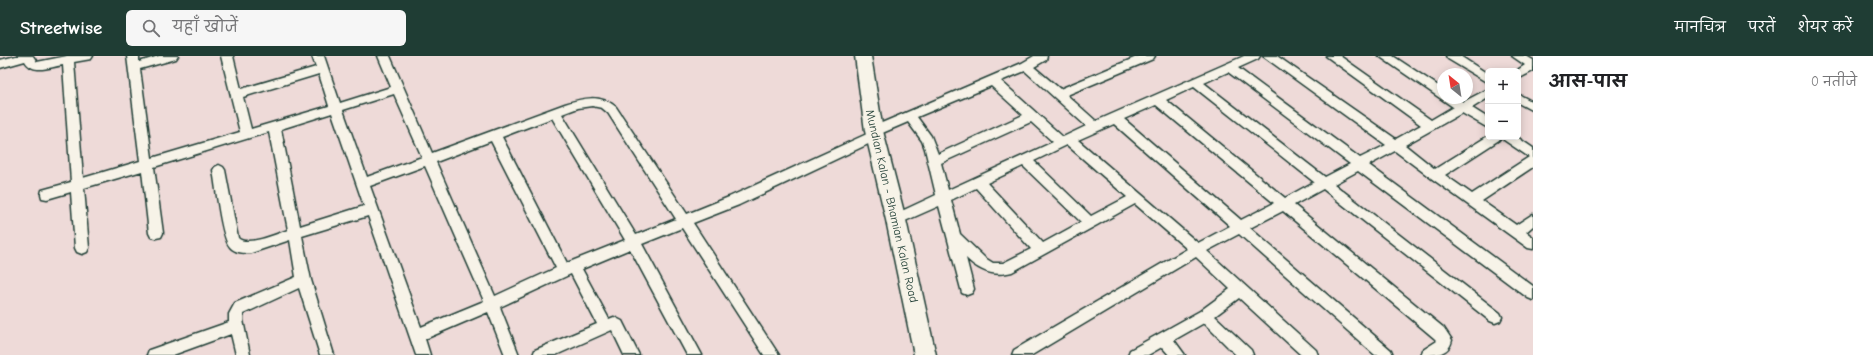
<!DOCTYPE html>
<html lang="hi">
<head>
<meta charset="utf-8">
<style>
  :root { --surface:#fff; --page:#f6f6f6; --text:#202124; --muted:#757577; --line:#e0e0e0; --accent:#1f3d34 }
  body { margin:0; font-family:"Comic Neue","Playpen Sans Deva",sans-serif; background:var(--page); color:var(--text) }
  .controls { position:absolute; right:12px; top:12px; display:grid; overflow:hidden; border-radius:6px; box-shadow:0 2px 10px #0003 }
  .controls button { width:36px; height:36px; display:grid; place-items:center; padding:0; border:0; border-bottom:1px solid var(--line); background:var(--surface); color:var(--text); font:20px sans-serif }
  .compass { position:absolute; left:1437px; top:12px; width:36px; height:36px; border-radius:50%; background:var(--surface); box-shadow:0 2px 10px #0003; rotate:330deg }
  .list { margin:0; padding:0; list-style:none }
  h2 { display:flex; justify-content:space-between; align-items:center; height:52px; margin:0; padding:0 16px; font-size:17px }
  h2 small { font-size:13px; font-weight:400; color:var(--muted) }
  .icon { flex:none; width:22px; height:22px; fill:none; stroke:currentColor; stroke-width:2; stroke-linecap:round; stroke-linejoin:round }
  .map { position:relative; flex:none; width:1533px; height:299px; overflow:hidden }
  header { display:flex; align-items:center; gap:24px; box-sizing:border-box; height:56px; padding:0 20px; background:var(--accent); color:#fff }
  header strong { font-size:19px }
  nav { display:flex; gap:22px; margin-inline-start:auto; font-size:14px }
  .search { width:280px; height:36px; background:var(--page); display:flex; align-items:center; gap:10px; box-sizing:border-box; padding:0 14px; border-radius:6px; color:var(--muted); font-size:15px }
  main { display:flex }
  aside { flex:1; background:var(--surface) }
  .map>svg:first-child { display:block }
</style>
</head>
<body>
<header>
<strong>Streetwise</strong>
<div class="search"><svg class="icon" aria-label="search" viewBox="0 0 24 24"><circle cx="10" cy="10" r="6"/><path d="M15 15l6 6"/></svg>यहाँ खोजें</div>
<nav><a>मानचित्र</a><a>परतें</a><a>शेयर करें</a></nav>
</header>
<main>
<div class="map">
<svg width="1533" height="299" viewBox="0 0 1533 299">
  <rect width="100%" height="100%" fill="#eedad8"/>
  <filter id="ink" filterUnits="userSpaceOnUse"><feTurbulence type="fractalNoise" baseFrequency=".025" numOctaves="2"/><feDisplacementMap in="SourceGraphic" scale="8" xChannelSelector="R" yChannelSelector="G"/><feConvolveMatrix kernelMatrix="1 2 1 2 8 2 1 2 1" color-interpolation-filters="sRGB"/></filter>
  <g filter="url(#ink)">
    <g fill="none" stroke-linecap="round" stroke-linejoin="round">
      <g stroke="#1f3d34" stroke-width="3">
        <g id="street">
          <path d="M 16,0 L 33,0 L 37,6 L 67,0 L 93,0 L 91,3 L 74,6 L 83,122 L 140,105 L 127,0 L 139,0 L 139,6 L 159,0 L 178,0 L 176,3 L 140,13 L 152,102 L 240,76 L 221,0 L 233,0 L 241,33 L 316,11 L 312,0 L 324,0 L 340,47 L 391,31 L 378,0 L 390,0 L 432,97 L 565,48 C 583,42 600,38 616,51 L 687,158 L 729,141 L 869,77 L 868,75 L 870,72 L 1022,7 L 1034,0 L 1047,0 L 1046,4 L 1034,11 L 1060,33 L 1139,0 L 1155,0 L 1153,3 L 1067,39 L 1096,65 L 1244,0 L 1260,0 L 1258,3 L 1238,12 L 1360,102 L 1386,89 L 1263,0 L 1277,0 L 1396,83 L 1421,69 L 1326,0 L 1340,0 L 1431,64 L 1453,51 L 1379,0 L 1393,0 L 1443,33 L 1443,42 L 1457,42 L 1463,46 L 1488,33 L 1488,42 L 1472,52 L 1488,62 L 1488,72 L 1462,57 L 1405,89 L 1435,113 L 1488,80 L 1488,81 L 1501,81 L 1499,84 L 1445,119 L 1472,138 L 1529,101 L 1504,84 L 1502,81 L 1517,81 L 1533,92 L 1533,111 L 1482,145 L 1516,169 L 1533,158 L 1533,170 L 1526,176 L 1533,181 L 1533,193 L 1528,192 L 1431,122 L 1395,95 L 1369,109 L 1533,230 L 1533,244 L 1528,242 L 1358,115 L 1334,128 L 1500,257 L 1502,261 L 1500,265 L 1495,267 L 1490,265 L 1323,133 L 1294,149 L 1444,272 L 1452,284 C 1449,299 1435,299 1421,299 L 1423,294 L 1437,285 L 1434,282 L 1283,155 L 1250,172 L 1391,294 L 1393,299 L 1375,299 L 1239,178 L 1207,195 L 1316,294 L 1318,299 L 1301,299 L 1239,242 L 1215,260 L 1251,294 L 1253,299 L 1236,299 L 1204,267 L 1174,284 L 1185,299 L 1169,299 L 1162,291 L 1148,299 L 1128,299 L 1130,294 L 1200,255 L 1230,233 L 1196,201 L 1032,299 L 1012,299 L 1014,294 L 1187,193 L 1135,148 L 1012,216 C 994,221 979,215 966,202 L 974,233 L 972,237 L 967,239 L 962,237 L 939,150 L 896,169 L 891,168 L 889,164 L 891,160 L 936,139 L 925,93 L 922,85 L 908,66 L 880,78 L 881,80 L 879,83 L 739,149 L 693,167 L 779,299 L 764,299 L 682,172 L 642,188 L 702,299 L 687,299 L 630,193 L 582,213 L 609,263 L 614,261 L 622,265 L 639,299 L 624,299 L 612,274 L 556,299 L 533,299 L 535,294 L 597,268 L 571,218 L 500,251 L 519,299 L 505,299 L 488,256 L 425,283 L 430,299 L 416,299 L 368,160 L 302,180 L 311,224 L 334,299 L 320,299 L 299,232 L 243,258 L 243,264 L 250,299 L 236,299 L 231,278 L 173,299 L 147,299 L 149,294 L 229,266 L 229,258 L 235,247 L 296,221 L 290,184 L 251,197 C 244,197 235,197 230,191 C 221,181 216,130 213,114 L 215,111 L 219,109 L 223,111 L 225,114 L 238,182 C 247,191 276,178 288,174 L 269,76 L 154,111 L 163,177 L 161,181 L 156,182 L 151,181 L 149,177 L 142,115 L 84,132 L 89,192 L 87,196 L 82,198 L 77,196 L 75,192 L 71,136 L 47,143 L 42,142 L 41,138 L 42,134 L 71,126 L 63,9 C 50,11 33,19 25,5 L 0,12 L 0,4 ZM 1025,15 L 1086,70 L 1063,81 L 1001,25 ZM 1228,16 L 1350,108 L 1325,121 L 1204,27 ZM 319,18 L 329,50 L 251,73 L 243,41 ZM 991,30 L 1023,59 L 938,98 L 931,80 L 917,61 ZM 1194,31 L 1314,126 L 1285,142 L 1166,44 ZM 394,38 L 422,101 L 367,121 L 343,54 ZM 1156,49 L 1274,147 L 1241,164 L 1124,63 ZM 592,50 L 602,52 L 608,57 L 676,163 L 636,179 L 562,58 L 578,52 ZM 332,57 L 364,150 L 300,170 L 281,73 ZM 552,62 L 625,184 L 567,207 L 502,81 ZM 1031,66 L 1053,86 L 948,134 L 941,107 ZM 1114,68 L 1230,170 L 1198,187 L 1078,84 ZM 491,85 L 556,212 L 495,240 L 436,106 ZM 1067,89 L 1127,141 L 1091,160 L 1034,105 ZM 425,110 L 484,245 L 421,271 L 370,130 ZM 1023,110 L 1081,166 L 1043,187 L 987,127 ZM 976,132 L 1031,193 L 1003,207 L 993,207 L 985,202 L 960,178 L 951,144 Z"/>
          <path d="M 1446,0 L 1460,0 L 1488,18 L 1488,27 L 1448,3 Z"/>
          <path d="M 1512,0 L 1526,0 L 1533,4 L 1533,15 L 1518,23 L 1518,15 L 1516,15 L 1525,9 Z"/>
          <path d="M 1518,38 L 1533,46 L 1533,55 L 1518,47 Z"/>
        </g>
      </g>
      <g stroke="#1f3d34" stroke-width="3">
        <path id="secondary" d="M 855,0 L 871,0 L 883,75 L 906,164 L 936,299 L 914,299 L 886,164 L 865,75 Z"/>
      </g>
      <use href="#street" fill="#f7f3e8" fill-rule="evenodd"/>
      <use href="#secondary" fill="#f7f3e8" fill-rule="evenodd"/>
    </g>
  </g>
  <g text-anchor="middle" stroke-width="3" stroke-linejoin="round" paint-order="stroke">
    <g font-size="12" fill="#1f3d34" stroke="#f7f3e8">
      <text transform="translate(892 150) rotate(77)" y="4">Mundian Kalan - Bhamian Kalan Road</text>
    </g>
  </g>
</svg>
<div class="controls">
<button>+</button>
<button>−</button>
</div>
<svg class="compass" viewBox="-18 -18 36 36"><path d="M0-13l5 13h-10z" fill="#e53935"/><path d="M0 13l5-13h-10z" fill="#757577"/></svg>
</div>
<aside>
<h2>आस-पास<small>0 नतीजे</small></h2>
<ul class="list">
</ul>
</aside>
</main>
</body>
</html>
